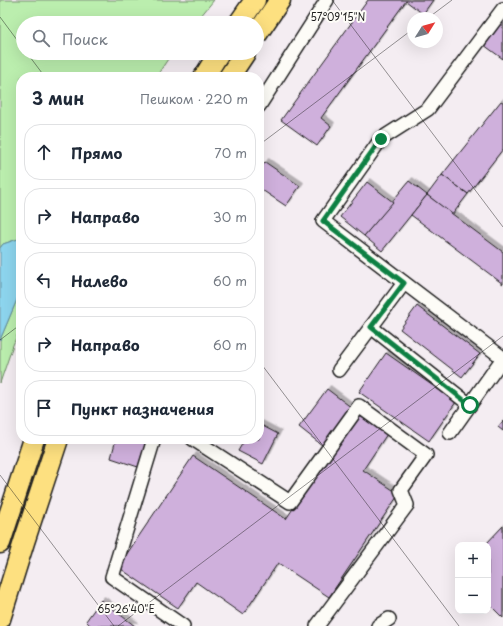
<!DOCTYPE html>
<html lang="ru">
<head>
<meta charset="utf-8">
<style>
  :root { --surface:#fff; --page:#f6f6f7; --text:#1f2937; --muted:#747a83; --line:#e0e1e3 }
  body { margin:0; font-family:"Playpen Sans",sans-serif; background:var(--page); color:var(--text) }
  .controls { position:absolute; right:12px; bottom:12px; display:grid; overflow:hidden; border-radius:8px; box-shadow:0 4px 16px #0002 }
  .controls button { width:36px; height:36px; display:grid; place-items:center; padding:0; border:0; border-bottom:1px solid var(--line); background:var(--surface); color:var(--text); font:20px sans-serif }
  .compass { position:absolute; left:407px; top:12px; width:36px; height:36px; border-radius:50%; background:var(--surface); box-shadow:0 4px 16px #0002; rotate:53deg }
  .stop { position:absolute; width:12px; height:12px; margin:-9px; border:3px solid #0b8043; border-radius:50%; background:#fff }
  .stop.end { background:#0b8043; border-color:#fff; box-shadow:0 1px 4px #0008 }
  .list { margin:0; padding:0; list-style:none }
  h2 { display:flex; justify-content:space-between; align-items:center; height:52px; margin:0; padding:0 16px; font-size:17px }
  h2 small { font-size:13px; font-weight:400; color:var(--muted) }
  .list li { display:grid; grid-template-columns:26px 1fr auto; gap:12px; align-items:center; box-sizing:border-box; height:56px; margin:0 8px 8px; padding:0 8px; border:1px solid var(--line); border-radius:16px }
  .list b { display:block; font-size:15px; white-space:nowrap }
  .list em { font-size:13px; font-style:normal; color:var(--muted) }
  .icon { flex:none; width:22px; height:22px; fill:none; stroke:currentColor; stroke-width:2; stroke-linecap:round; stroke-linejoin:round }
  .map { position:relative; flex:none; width:503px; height:626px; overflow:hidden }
  .search { position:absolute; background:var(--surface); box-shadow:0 4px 16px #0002; left:16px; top:16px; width:248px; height:44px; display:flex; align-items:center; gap:10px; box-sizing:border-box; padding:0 14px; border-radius:22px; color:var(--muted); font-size:15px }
  .panel { position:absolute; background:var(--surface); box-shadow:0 4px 16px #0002; left:16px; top:72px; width:248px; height:372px; border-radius:16px }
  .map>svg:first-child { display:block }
</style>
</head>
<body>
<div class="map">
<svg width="503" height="626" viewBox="0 0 503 626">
  <defs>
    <filter id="shadow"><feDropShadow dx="3.5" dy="-3.5" stdDeviation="0" flood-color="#0004"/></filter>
  </defs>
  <rect width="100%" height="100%" fill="#f4edf2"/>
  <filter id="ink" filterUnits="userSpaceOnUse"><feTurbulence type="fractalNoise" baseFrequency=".025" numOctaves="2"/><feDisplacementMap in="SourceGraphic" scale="8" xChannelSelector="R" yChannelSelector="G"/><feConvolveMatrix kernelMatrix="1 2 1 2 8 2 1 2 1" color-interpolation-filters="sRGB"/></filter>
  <g filter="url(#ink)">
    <g fill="#bbeeae" stroke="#6c8565">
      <path d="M 0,0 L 214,0 L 195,23 L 23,23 L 23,53 L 172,53 L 156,77 L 21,77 L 21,238 L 3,244 L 0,248 Z"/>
      <path d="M 21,290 L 21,326 L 13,345 L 0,383 L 0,340 Z"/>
    </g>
    <path fill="#8dd5ee" stroke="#608b9a" d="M 21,238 L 21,290 L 0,340 L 0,248 L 3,244 Z"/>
    <g fill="#cfb0dc" stroke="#1c1c1c" filter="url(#shadow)">
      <path d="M 368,0 L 433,0 L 423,14 L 406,1 L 321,118 L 331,126 L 317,146 L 281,120 Z"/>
      <path d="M 503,19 L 503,59 L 484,45 Z"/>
      <path d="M 501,101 L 503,102 L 503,149 L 468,194 L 442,175 Z"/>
      <path d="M 265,162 L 300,186 L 286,206 L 259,188 L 259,171 Z"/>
      <path d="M 442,175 L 468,194 L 452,215 L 427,195 Z"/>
      <path d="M 409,181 L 427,195 L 382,251 L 364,236 Z"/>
      <path d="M 367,182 L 393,202 L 364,236 L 340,217 Z"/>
      <path d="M 427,195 L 503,252 L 503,284 L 411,215 Z"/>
      <path d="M 417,306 L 480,354 L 462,377 L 400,329 Z"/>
      <path d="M 386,353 L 456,402 L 429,441 L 359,392 Z"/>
      <path d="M 327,389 L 352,408 L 323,446 L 299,427 Z"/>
      <path d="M 357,414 L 387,434 L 363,470 L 399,494 L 329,597 L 278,563 L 243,615 L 196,582 L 178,608 L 118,567 L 193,456 L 286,519 Z"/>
      <path d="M 503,421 L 503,431 L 498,427 Z"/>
      <path d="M 259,424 L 278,434 L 263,464 L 238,451 L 245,439 L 259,439 Z"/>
      <path d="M 116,439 L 147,439 L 138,467 L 111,458 Z"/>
      <path d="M 503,526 L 503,618 L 488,603 L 488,545 L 485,545 Z"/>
      <path d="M 101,600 L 135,626 L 91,626 L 86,621 Z"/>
    </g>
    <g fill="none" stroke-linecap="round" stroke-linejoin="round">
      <g stroke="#1c1c1c" stroke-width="16">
        <g id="minor">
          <path d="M 503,9 L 428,109 L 381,139 L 323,221 L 503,358"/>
          <path d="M 259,106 L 327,0"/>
          <path d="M 371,327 L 470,405"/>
          <path d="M 339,370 L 404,283"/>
          <path d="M 450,433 L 503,358"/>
          <path d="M 154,439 L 112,577 L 183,626"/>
          <path d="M 193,439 L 290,502 L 359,406 L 426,455 L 401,490 L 407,505 L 317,626"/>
          <path d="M 378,626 L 389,619"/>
        </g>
      </g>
      <g stroke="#1c1c1c" stroke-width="23">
        <g id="highway">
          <path d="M 239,23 L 255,0"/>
          <path d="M 257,34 L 280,0"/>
          <path d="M 204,77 L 219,53"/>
          <path d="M 229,77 L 245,53"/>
          <path d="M 0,543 L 34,439"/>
          <path d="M 0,619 L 24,542 L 58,439"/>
        </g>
      </g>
      <use href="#minor" stroke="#fdfcf7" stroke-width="13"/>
      <use href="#highway" stroke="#fde080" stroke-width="20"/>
    </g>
  </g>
  <g fill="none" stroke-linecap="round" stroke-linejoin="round" filter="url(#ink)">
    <path stroke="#0b8043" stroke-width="5" d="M 381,139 L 323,221 L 404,283 L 371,327 L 470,405"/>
  </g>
  <path fill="none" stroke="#1c1c1c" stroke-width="1" stroke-opacity="0.45" d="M 332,0 L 503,227M 0,17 L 23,48M 428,18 L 452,0M 27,53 L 45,77M 259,145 L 413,29M 0,340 L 21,324M 259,361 L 459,626M 0,475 L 114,626M 118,626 L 503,336"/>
  <g font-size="10" text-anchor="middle" fill="#1c1c1c" stroke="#fdfcf7" stroke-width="4" stroke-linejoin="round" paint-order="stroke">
    <text x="338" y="21">57°09'15"N</text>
    <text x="126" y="613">65°26'40"E</text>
  </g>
</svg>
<div class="controls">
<button>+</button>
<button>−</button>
</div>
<svg class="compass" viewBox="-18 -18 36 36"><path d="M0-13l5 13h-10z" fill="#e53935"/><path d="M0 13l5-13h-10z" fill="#747a83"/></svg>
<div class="stop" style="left:470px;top:405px"></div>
<div class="stop end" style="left:381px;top:139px"></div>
<div class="search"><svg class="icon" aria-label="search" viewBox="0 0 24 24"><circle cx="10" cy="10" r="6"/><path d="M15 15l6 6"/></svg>Поиск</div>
<section class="panel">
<h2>3 мин<small>Пешком · 220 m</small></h2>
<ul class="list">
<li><svg class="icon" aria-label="ahead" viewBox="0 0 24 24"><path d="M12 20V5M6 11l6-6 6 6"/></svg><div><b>Прямо</b></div><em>70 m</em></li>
<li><svg class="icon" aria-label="right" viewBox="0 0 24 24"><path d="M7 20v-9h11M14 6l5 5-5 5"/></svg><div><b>Направо</b></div><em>30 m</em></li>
<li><svg class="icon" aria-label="left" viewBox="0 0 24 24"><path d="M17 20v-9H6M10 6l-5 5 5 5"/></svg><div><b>Налево</b></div><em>60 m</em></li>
<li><svg class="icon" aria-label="right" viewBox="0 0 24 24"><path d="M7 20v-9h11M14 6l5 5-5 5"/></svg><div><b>Направо</b></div><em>60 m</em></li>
<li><svg class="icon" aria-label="arrive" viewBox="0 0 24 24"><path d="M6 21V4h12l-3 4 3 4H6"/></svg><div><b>Пункт назначения</b></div></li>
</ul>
</section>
</div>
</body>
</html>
